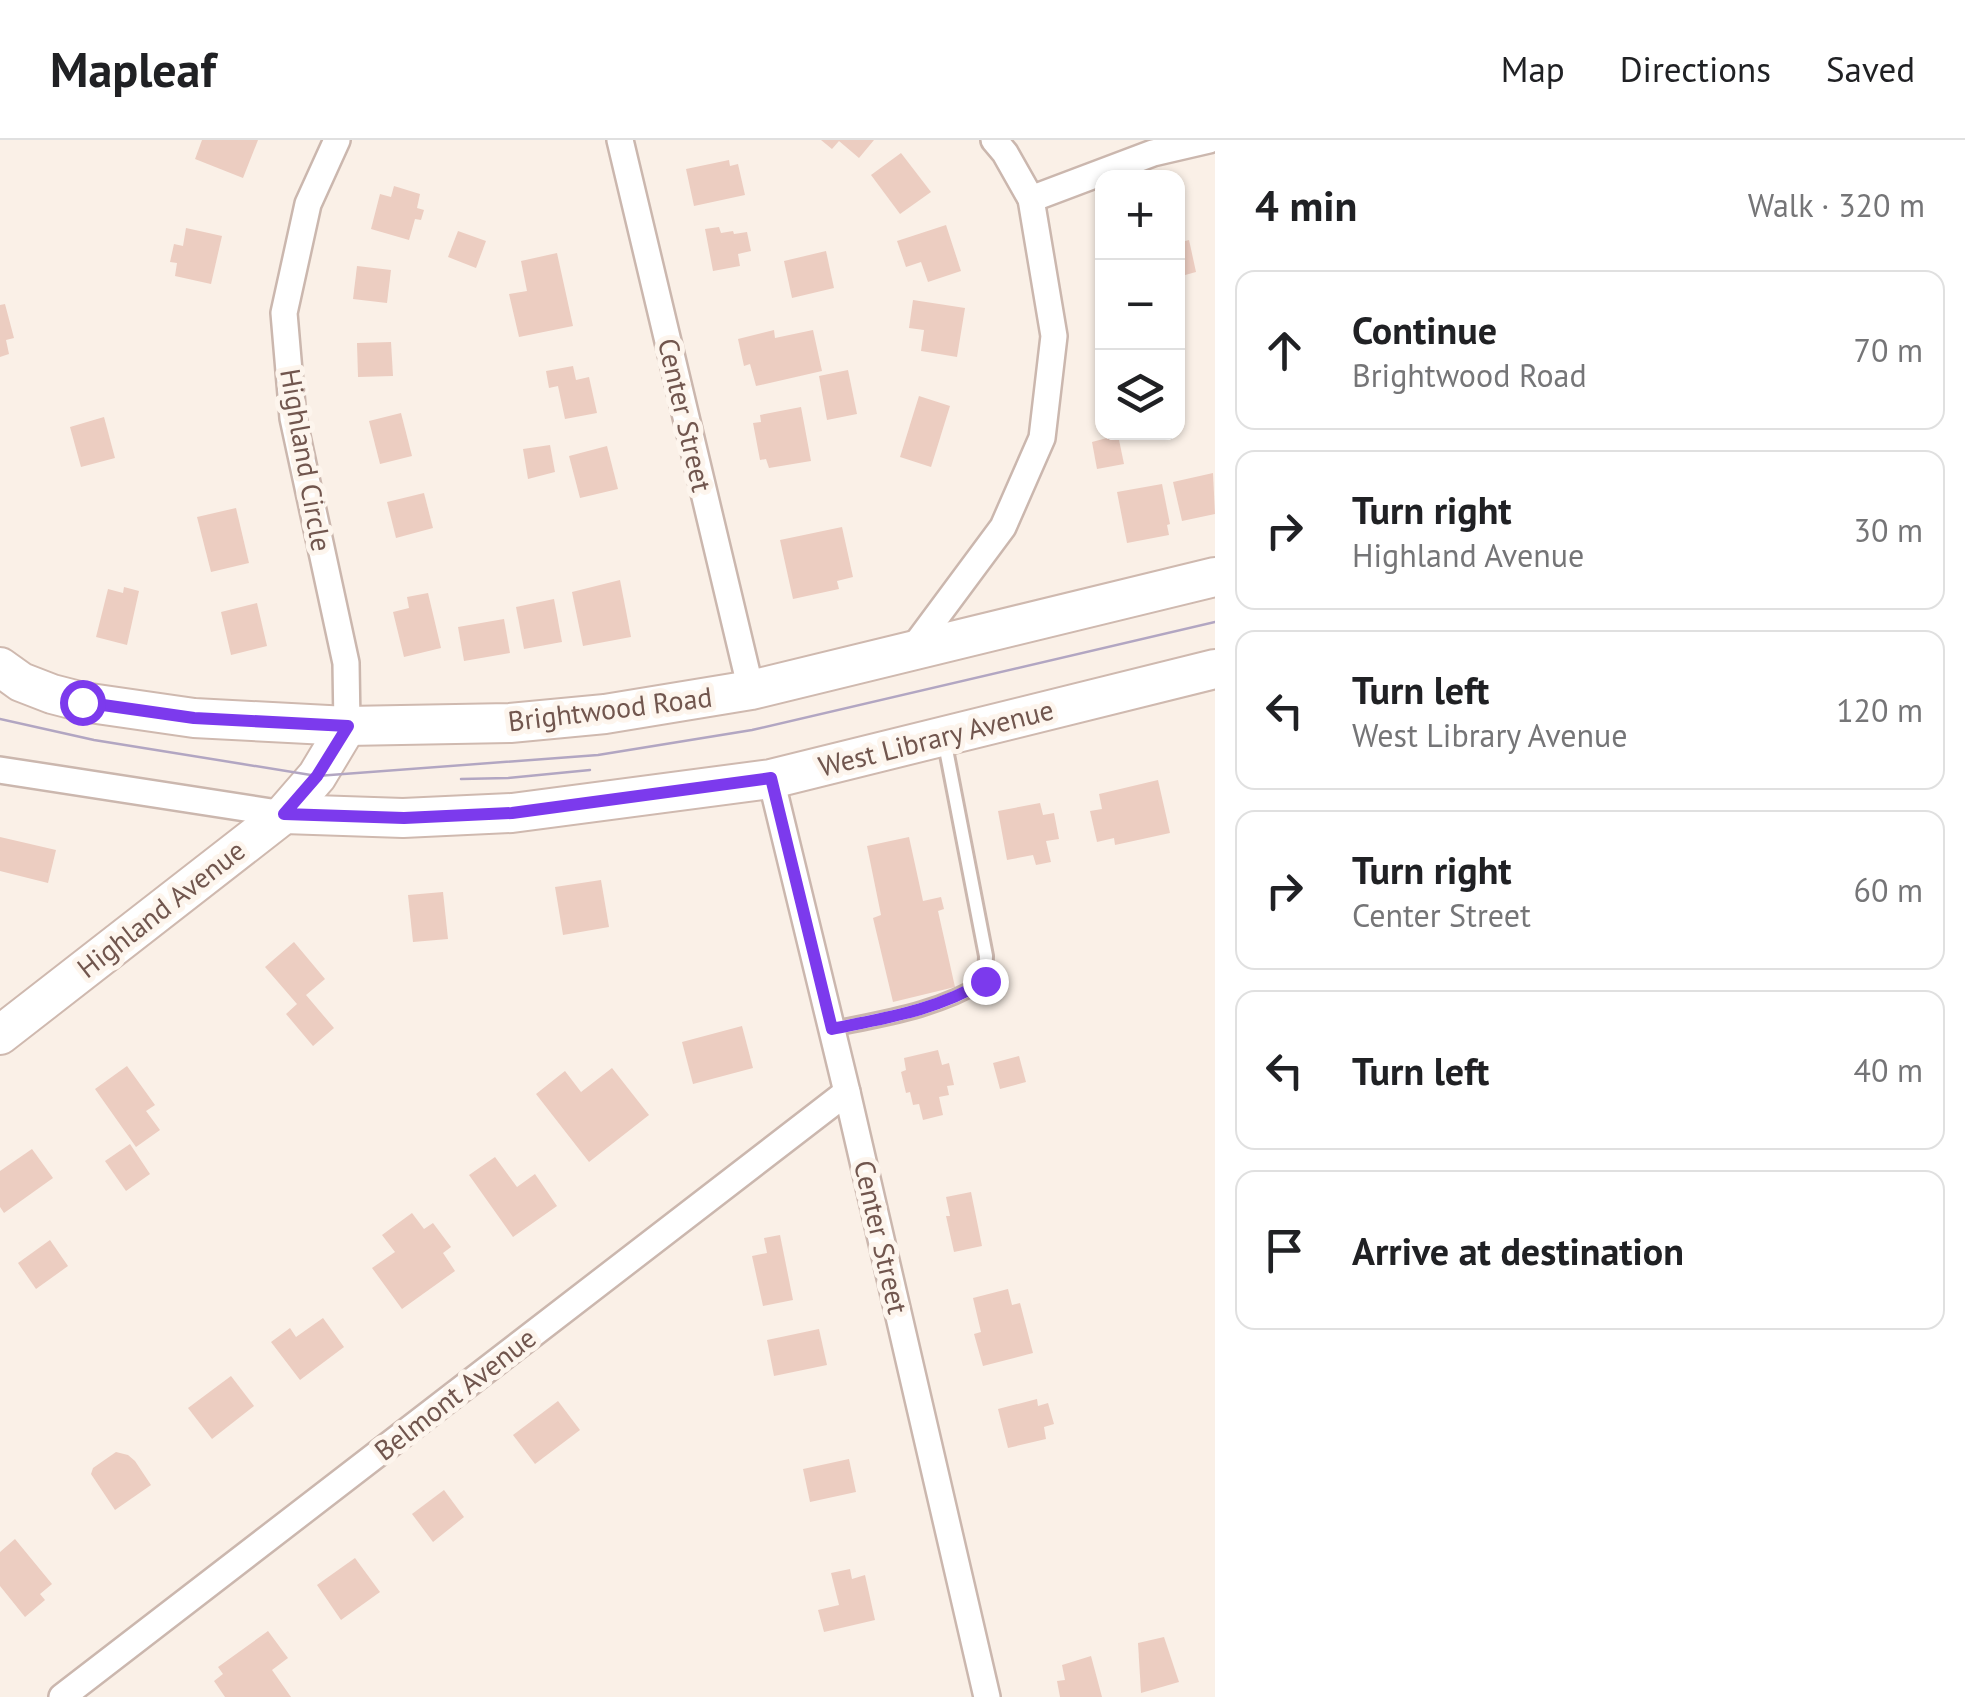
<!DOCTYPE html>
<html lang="en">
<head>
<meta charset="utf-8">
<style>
  :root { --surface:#fff; --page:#f2f2f2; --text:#202124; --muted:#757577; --line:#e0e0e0 }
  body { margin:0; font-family:"PT Sans",sans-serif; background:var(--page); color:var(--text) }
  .controls { position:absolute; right:30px; top:30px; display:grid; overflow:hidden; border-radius:20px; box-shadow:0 2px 8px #0004 }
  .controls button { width:90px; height:90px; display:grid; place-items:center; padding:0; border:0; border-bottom:2px solid var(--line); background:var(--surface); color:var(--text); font:50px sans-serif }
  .stop { position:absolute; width:30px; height:30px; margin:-22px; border:8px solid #7c3aed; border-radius:50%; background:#fff }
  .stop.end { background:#7c3aed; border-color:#fff; box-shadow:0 2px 10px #0008 }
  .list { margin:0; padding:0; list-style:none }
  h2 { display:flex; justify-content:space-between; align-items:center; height:130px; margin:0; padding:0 40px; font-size:42px }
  h2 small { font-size:32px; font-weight:400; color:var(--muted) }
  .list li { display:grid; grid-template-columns:65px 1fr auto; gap:30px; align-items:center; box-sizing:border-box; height:160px; margin:0 20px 20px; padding:0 20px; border:2px solid var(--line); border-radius:20px }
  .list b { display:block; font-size:38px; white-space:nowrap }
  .list p { margin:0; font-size:32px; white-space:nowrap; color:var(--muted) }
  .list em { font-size:32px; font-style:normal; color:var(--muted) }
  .icon { flex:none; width:55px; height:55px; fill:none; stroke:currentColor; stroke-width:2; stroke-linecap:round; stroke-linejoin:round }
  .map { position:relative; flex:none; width:1215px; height:1557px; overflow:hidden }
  header { display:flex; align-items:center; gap:60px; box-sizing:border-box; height:140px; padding:0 50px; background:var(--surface); border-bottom:2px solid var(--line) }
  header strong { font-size:48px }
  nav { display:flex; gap:55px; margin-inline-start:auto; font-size:35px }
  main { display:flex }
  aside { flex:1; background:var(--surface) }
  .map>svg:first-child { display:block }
</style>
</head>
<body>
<header>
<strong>Mapleaf</strong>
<nav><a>Map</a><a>Directions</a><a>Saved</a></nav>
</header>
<main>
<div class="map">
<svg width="1215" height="1557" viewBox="0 0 1215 1557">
  <rect width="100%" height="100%" fill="#faf0e7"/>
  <g fill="#eccdc1">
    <path d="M 202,0 L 258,0 L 243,38 L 195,19 Z"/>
    <path d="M 821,0 L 874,0 L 859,18 L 839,1 L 832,9 Z"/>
    <path d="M 901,13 L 931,52 L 900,74 L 871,35 Z"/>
    <path d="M 729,20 L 730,26 L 738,24 L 745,55 L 694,66 L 686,29 Z"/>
    <path d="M 394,46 L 420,54 L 417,68 L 424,70 L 421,80 L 415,79 L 409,100 L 371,89 L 380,54 L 391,57 Z"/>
    <path d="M 946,85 L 961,131 L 928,142 L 921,122 L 906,127 L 897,101 Z"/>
    <path d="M 719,87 L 721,93 L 733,91 L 734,94 L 747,92 L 751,111 L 738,114 L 740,126 L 713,131 L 705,89 Z"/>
    <path d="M 186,88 L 222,96 L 211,144 L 175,136 L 177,123 L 170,122 L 174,104 L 183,106 Z"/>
    <path d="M 458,91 L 486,101 L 476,128 L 448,117 Z"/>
    <path d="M 1189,100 L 1196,132 L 1178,137 L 1178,103 Z"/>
    <path d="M 826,111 L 834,148 L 792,158 L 784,121 Z"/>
    <path d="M 557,113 L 573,186 L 519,197 L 509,154 L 527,151 L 521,121 Z"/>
    <path d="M 357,126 L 391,130 L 387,163 L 353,159 Z"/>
    <path d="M 913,160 L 965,168 L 957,217 L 921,211 L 924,190 L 909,188 Z"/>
    <path d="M 5,164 L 14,198 L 6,200 L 9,214 L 0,217 L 0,165 Z"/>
    <path d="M 774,190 L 775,198 L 813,190 L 822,231 L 756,246 L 750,224 L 744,226 L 738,199 Z"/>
    <path d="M 391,202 L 393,236 L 358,237 L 357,203 Z"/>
    <path d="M 573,226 L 576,240 L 589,237 L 597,273 L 565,279 L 558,246 L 549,248 L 546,231 Z"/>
    <path d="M 848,230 L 857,274 L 827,280 L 819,236 Z"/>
    <path d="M 919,256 L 950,266 L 931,327 L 900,317 Z"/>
    <path d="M 801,267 L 811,321 L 769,328 L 766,319 L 760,320 L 753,283 L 761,282 L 760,275 Z"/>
    <path d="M 401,273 L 412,316 L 380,324 L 369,281 Z"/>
    <path d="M 104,277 L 115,318 L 81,327 L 70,287 Z"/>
    <path d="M 1118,295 L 1124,324 L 1097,329 L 1092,302 Z"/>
    <path d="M 550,305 L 555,332 L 528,339 L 523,309 Z"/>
    <path d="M 607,306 L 618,349 L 580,358 L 569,316 Z"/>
    <path d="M 1213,333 L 1215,374 L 1182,381 L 1173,342 Z"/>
    <path d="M 1162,344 L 1170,384 L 1167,385 L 1169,395 L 1127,403 L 1117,352 Z"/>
    <path d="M 424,353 L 433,388 L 396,398 L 387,362 Z"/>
    <path d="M 236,368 L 249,423 L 211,432 L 197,377 Z"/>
    <path d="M 842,387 L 853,437 L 837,441 L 839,449 L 793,459 L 780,400 Z"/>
    <path d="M 620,440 L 631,497 L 583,506 L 572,452 Z"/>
    <path d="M 124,447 L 139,451 L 127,505 L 96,497 L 108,449 L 123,453 Z"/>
    <path d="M 428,453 L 441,508 L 404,517 L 393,472 L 409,468 L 407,457 Z"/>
    <path d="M 554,459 L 562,502 L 524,509 L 516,467 Z"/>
    <path d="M 257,463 L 267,506 L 231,515 L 221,472 Z"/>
    <path d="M 504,479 L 510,513 L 464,521 L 458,487 Z"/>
    <path d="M 1158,640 L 1170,693 L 1115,705 L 1114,698 L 1097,702 L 1090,671 L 1102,669 L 1099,654 Z"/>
    <path d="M 1040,663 L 1043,675 L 1054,673 L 1059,699 L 1046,701 L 1051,722 L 1036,725 L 1033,715 L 1007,720 L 998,671 Z"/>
    <path d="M 0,697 L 56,710 L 48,743 L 0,731 Z"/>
    <path d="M 909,697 L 923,761 L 941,757 L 944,769 L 938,771 L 955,847 L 893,862 L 873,778 L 881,775 L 867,706 Z"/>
    <path d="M 601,740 L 609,787 L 563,795 L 555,747 Z"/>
    <path d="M 443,752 L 448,799 L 413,802 L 408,755 Z"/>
    <path d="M 294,802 L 325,839 L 306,855 L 334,888 L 313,906 L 286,874 L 297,864 L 265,827 Z"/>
    <path d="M 742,886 L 753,928 L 693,944 L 682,902 Z"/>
    <path d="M 938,910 L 942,925 L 949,923 L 954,945 L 947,946 L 949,955 L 939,957 L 943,975 L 923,980 L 919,964 L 913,965 L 910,952 L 906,953 L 901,932 L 906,930 L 904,918 Z"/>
    <path d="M 1019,916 L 1026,942 L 1000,949 L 993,923 Z"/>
    <path d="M 127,926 L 155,965 L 146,971 L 160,990 L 136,1007 L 95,949 Z"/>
    <path d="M 612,928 L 649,975 L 589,1022 L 536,954 L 565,931 L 581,952 Z"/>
    <path d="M 130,1004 L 150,1034 L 126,1051 L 105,1021 Z"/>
    <path d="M 32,1009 L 53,1038 L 4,1073 L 0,1067 L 0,1031 Z"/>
    <path d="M 495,1017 L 517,1047 L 535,1034 L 557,1066 L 513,1097 L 469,1035 Z"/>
    <path d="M 971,1052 L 982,1106 L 954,1112 L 946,1076 L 950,1076 L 946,1057 Z"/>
    <path d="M 412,1073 L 424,1089 L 433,1083 L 451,1107 L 443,1113 L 455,1131 L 402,1169 L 372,1128 L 395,1112 L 382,1095 Z"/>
    <path d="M 780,1095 L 793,1160 L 763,1166 L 752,1116 L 767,1113 L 764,1098 Z"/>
    <path d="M 50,1100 L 68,1126 L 36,1149 L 18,1123 Z"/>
    <path d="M 1008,1149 L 1012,1165 L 1020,1163 L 1033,1213 L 983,1226 L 974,1194 L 981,1192 L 973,1158 Z"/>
    <path d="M 323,1178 L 344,1207 L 300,1240 L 271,1202 L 290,1188 L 296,1197 Z"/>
    <path d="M 819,1189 L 827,1225 L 774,1236 L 767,1200 Z"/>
    <path d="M 231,1236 L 254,1266 L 212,1299 L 188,1268 Z"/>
    <path d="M 1037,1259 L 1038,1266 L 1048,1263 L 1054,1284 L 1044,1287 L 1046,1299 L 1008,1308 L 998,1269 Z"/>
    <path d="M 558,1261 L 580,1290 L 535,1324 L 513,1295 Z"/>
    <path d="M 116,1312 L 128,1315 L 135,1321 L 151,1345 L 115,1370 L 91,1334 L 93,1328 Z"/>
    <path d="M 849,1319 L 856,1352 L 810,1362 L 803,1329 Z"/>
    <path d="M 444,1350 L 464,1377 L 433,1402 L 412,1374 Z"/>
    <path d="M 15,1399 L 52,1444 L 40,1454 L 45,1460 L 25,1477 L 0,1446 L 0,1412 Z"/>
    <path d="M 355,1418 L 380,1452 L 341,1480 L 317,1445 Z"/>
    <path d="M 850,1429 L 852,1439 L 865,1435 L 875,1480 L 824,1492 L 818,1470 L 839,1465 L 831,1433 Z"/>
    <path d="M 268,1491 L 288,1518 L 272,1530 L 291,1557 L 225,1557 L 214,1541 L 223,1534 L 218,1527 Z"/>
    <path d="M 1164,1497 L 1179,1542 L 1141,1553 L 1138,1503 Z"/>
    <path d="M 1091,1516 L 1102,1557 L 1060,1557 L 1057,1541 L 1065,1540 L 1062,1525 Z"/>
  </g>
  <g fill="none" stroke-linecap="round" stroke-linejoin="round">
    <g stroke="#cbb7ae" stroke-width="18">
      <path id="lane" d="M 832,889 C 885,878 939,870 985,841 L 986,816 L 944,599"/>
    </g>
    <g stroke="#cbb7ae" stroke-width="30">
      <g id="street">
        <path d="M 337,0 L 308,64 L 284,173 L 293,278 L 346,523 L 347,586"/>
        <path d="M 620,0 L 751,550"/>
        <path d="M 1031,59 L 1153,13 L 1209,0"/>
        <path d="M 911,511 L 1003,387 L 1042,298 L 1054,196 L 1031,59 L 1005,13 L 994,0"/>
        <path d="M 0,630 L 284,674"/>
        <path d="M 771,639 L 847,952 L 987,1557"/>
        <path d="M 62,1557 L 847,952"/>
      </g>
    </g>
    <g stroke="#cfb9af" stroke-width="42">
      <g id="secondary">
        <path d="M 0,527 L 21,542 L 52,554 L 83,562 L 194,578 L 347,586 L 510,583 L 605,574 L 751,550 L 1215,437"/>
        <path d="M 284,674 L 403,678 L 512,673 L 771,639 L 1215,529"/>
        <path d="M 0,895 L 284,674 L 317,636 L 347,586"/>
      </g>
    </g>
    <use href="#lane" stroke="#fff" stroke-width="12"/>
    <use href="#street" stroke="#fff" stroke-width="25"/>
    <use href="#secondary" stroke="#fff" stroke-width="38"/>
    <g stroke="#b2a6c2" stroke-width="2.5">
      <path d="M 0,579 L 94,600 L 317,636 L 598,615 L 752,590 L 1215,482"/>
      <path d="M 461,639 L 508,638 L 590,630"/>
    </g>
  </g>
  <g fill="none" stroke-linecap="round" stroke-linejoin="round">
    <path stroke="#7c3aed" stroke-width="12" d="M 82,562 L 194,578 L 348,586 L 317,636 L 284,674 L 404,678 L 512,673 L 771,638 L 832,889 C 885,878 938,870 985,841"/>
  </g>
  <g text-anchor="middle" stroke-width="10" stroke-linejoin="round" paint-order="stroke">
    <g font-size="28" fill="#71564e" stroke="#fdf5ed">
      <text transform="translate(685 275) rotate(77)" y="10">Center Street</text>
      <text transform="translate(306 320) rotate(80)" y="10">Highland Circle</text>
      <text transform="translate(610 569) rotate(-7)" y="10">Brightwood Road</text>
      <text transform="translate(936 598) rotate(-14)" y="10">West Library Avenue</text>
      <text transform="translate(161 769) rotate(-38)" y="10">Highland Avenue</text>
      <text transform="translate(881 1097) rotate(77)" y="10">Center Street</text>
      <text transform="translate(455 1254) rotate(-38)" y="10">Belmont Avenue</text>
    </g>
  </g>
</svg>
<div class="controls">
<button>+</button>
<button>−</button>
<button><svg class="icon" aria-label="layers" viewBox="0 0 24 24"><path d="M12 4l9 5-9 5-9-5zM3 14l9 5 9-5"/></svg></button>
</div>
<div class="stop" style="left:82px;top:562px"></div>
<div class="stop end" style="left:985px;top:841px"></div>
</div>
<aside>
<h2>4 min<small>Walk · 320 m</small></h2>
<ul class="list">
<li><svg class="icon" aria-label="ahead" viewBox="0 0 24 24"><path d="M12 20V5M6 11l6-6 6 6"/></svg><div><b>Continue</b><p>Brightwood Road</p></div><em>70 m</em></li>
<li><svg class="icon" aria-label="right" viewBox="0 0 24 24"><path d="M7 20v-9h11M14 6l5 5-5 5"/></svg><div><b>Turn right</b><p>Highland Avenue</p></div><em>30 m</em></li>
<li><svg class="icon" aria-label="left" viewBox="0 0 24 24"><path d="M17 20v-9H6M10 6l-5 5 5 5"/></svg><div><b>Turn left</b><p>West Library Avenue</p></div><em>120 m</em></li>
<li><svg class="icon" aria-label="right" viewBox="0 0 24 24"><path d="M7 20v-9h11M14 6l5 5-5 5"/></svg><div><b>Turn right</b><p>Center Street</p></div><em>60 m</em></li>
<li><svg class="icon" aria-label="left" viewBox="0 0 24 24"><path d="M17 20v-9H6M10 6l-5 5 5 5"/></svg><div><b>Turn left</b></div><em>40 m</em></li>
<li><svg class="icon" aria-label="arrive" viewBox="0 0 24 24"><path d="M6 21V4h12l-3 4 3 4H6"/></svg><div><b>Arrive at destination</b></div></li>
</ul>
</aside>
</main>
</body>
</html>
